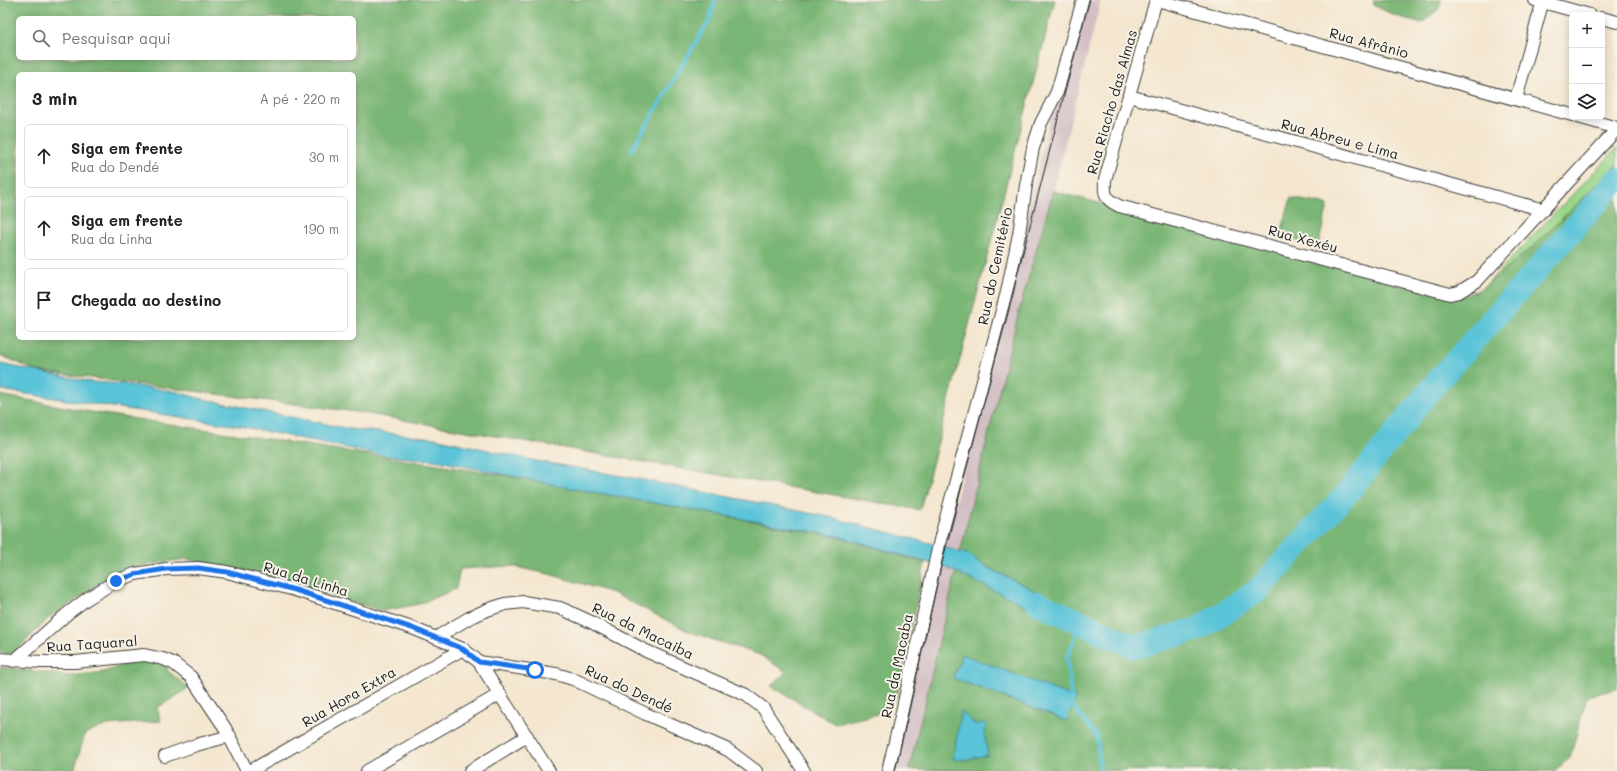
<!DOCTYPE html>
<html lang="pt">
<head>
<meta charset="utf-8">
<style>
  :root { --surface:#fff; --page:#f6f6f6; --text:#202124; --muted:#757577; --line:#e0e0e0 }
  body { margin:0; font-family:Mali,sans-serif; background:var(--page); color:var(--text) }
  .controls { position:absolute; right:12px; top:12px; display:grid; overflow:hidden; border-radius:6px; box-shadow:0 2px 10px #0003 }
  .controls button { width:36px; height:36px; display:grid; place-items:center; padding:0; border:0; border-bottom:1px solid var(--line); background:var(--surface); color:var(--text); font:20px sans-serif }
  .stop { position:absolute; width:12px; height:12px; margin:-9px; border:3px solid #1a73e8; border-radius:50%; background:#fff }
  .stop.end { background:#1a73e8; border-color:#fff; box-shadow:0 1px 4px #0008 }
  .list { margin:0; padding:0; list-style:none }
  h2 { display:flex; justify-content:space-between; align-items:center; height:52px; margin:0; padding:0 16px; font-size:17px }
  h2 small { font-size:13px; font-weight:400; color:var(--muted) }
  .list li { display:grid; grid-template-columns:26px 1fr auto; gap:12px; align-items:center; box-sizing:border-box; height:64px; margin:0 8px 8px; padding:0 8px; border:1px solid var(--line); border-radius:6px }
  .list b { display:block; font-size:15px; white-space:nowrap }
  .list p { margin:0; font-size:13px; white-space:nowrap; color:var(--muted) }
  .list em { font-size:13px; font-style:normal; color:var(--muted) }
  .icon { flex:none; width:22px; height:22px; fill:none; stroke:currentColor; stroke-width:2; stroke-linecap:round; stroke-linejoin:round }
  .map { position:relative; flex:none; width:1617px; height:771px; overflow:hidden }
  .search { position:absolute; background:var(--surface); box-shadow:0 2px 10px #0003; left:16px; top:16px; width:340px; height:44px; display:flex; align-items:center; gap:10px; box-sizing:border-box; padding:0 14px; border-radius:6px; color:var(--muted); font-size:15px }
  .panel { position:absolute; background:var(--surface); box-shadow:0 2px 10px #0003; left:16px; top:72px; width:340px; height:268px; border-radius:6px }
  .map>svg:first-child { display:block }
</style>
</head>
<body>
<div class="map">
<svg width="1617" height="771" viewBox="0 0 1617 771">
  <rect width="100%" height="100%" fill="#f7f3e8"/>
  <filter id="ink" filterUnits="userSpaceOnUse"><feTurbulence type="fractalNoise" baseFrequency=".025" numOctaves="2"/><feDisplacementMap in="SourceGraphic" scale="8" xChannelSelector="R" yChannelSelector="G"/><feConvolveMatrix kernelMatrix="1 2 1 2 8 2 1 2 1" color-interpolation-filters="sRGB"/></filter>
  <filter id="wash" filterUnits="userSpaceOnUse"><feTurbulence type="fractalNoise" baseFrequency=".012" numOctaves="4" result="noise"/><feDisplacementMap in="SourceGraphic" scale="16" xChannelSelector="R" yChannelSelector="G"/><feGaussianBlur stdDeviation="0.9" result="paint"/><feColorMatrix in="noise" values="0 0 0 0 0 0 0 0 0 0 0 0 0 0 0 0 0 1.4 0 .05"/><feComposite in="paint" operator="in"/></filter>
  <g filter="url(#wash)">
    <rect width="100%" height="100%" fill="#f4e6cf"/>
    <path fill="#d2bec3" d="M 1083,0 L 1101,0 L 1053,191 L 1018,315 L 985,448 L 909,770 L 887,771 L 1017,259 L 1048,127 Z"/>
    <path fill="#98d589" stroke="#5a7852" d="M 1617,148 L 1617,165 L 1533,247 L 1481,290 Z"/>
    <g fill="#7ab675" stroke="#4b6948" fill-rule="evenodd">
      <path d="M 0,0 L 1055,0 L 920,510 L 357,412 L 37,371 L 0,355 ZM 18,18 L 354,18 L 354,58 L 18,58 ZM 18,74 L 354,74 L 354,338 L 18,338 Z"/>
      <path d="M 1374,0 L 1441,0 L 1439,9 L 1422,23 L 1396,16 L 1373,5 Z"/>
      <path d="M 1617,165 L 1617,689 L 1587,696 L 1570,758 L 1554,771 L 909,770 L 985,448 L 1018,315 L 1053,191 L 1461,297 L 1481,289 L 1533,247 Z"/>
      <path d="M 1291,198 L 1328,205 L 1317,250 L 1281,233 Z"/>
      <path d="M 0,395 L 97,413 L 515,477 L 843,538 L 925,563 L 897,696 L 882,713 L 835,724 L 771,686 L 786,672 L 760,655 L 690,632 L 613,593 L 549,574 L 511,566 L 460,569 L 456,589 L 419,604 L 383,611 L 242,570 L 186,559 L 125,568 L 51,616 L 13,654 L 0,653 Z"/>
      <path d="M 163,659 L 169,672 L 189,688 L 157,708 L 161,721 L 107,725 L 85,734 L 74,771 L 0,771 L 0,667 L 70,676 L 104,672 L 131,662 Z"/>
    </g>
    <g fill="#5cc4d8" stroke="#3c707a">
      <path d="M 0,364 L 92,382 L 123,384 L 178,392 L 198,398 L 350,429 L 434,438 L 537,461 L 644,480 L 829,517 L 930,543 L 970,555 L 983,565 L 1026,586 L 1072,611 L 1062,623 L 949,569 L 837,536 L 565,487 L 435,460 L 387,456 L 239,426 L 1,390 Z"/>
      <path d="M 962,654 L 1076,698 L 1067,721 L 953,678 Z"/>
      <path d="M 961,711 L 976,725 L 986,722 L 985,737 L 988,755 L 964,760 L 953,759 Z"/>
    </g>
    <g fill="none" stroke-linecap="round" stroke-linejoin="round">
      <g stroke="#5cc4d8" stroke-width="4">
        <path d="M 631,151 L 710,19 L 715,0"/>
        <path d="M 1081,623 L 1067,658 L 1072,706 L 1097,736 L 1100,771"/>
      </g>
      <path stroke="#5cc4d8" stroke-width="24" d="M 1038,603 L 1135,647 L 1198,629 L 1257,591 L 1348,492 L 1436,383 L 1617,180"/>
    </g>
  </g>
  <g filter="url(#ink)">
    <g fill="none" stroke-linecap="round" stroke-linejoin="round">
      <g stroke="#3c3a37" stroke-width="14">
        <g id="street">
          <path d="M 1156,0 L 1105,180 C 1104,195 1105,199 1119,206 L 1450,294 L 1459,292 L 1477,281 L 1617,129"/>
          <path d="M 1157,0 L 1572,115"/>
          <path d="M 1535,0 L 1590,15"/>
          <path d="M 1602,18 L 1617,22"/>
          <path d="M 1129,96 L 1544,210"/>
          <path d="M 1516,99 L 1543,0"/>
          <path d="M 1578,117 L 1617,128"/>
          <path d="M 437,637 L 469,618 L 487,610 L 505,604 L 523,602 L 560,608 L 591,622 L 646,651 L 746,695 L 763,708 L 804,771"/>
          <path d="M 0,659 L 41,662 L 75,662 L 144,655 L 163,659 L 173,663 L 191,677 L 225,728 L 247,771"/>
          <path d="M 14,661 L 68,613 L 88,598 L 116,581 L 135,574 L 166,569 L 198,568 L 227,572 L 295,590 L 412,628 L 463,649 L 479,662 L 549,771"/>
          <path d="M 479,662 L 556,674 L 573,679 L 646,714 L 728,750 L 756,771"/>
          <path d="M 165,756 L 196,745 L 230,736"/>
          <path d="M 250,771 L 463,649"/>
          <path d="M 367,771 L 500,694"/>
          <path d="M 470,771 L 527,736"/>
          <path d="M 888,771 L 900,721 L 940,540 L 1007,292 L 1019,234 L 1026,185 L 1033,148 L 1041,123 L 1057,92 L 1083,0"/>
        </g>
      </g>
      <use href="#street" stroke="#fff" stroke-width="12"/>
      <path stroke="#1c1c1c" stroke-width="1" d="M 895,771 L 940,570 L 1089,0"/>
    </g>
  </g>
  <g fill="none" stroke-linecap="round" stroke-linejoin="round" filter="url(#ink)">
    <path stroke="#1a73e8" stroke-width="5" d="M 116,581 L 136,574 L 166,569 L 198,568 L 227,572 L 295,590 L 412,628 L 463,649 L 479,662 L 535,670"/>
  </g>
  <g text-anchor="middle" stroke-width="4" stroke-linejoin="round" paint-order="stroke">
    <g font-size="14" fill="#1c1c1c" stroke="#f7f3e8">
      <text transform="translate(1369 43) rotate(15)" y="5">Rua Afrânio</text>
      <text transform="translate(1112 102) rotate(-74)" y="5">Rua Riacho das Almas</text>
      <text transform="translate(1340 139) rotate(15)" y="5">Rua Abreu e Lima</text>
      <text transform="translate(1303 239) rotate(15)" y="5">Rua Xexéu</text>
      <text transform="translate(995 266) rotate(-78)" y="5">Rua do Cemitério</text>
      <text transform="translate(306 579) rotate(17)" y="5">Rua da Linha</text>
      <text transform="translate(643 631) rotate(26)" y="5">Rua da Macaiba</text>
      <text transform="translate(92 644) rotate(-4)" y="5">Rua Taquaral</text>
      <text transform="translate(897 666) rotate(-78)" y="5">Rua da Macaba</text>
      <text transform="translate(629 689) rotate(25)" y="5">Rua do Dendé</text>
      <text transform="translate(349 697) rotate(-30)" y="5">Rua Hora Extra</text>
    </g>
  </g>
</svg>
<div class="controls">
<button>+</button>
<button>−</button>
<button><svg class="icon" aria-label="layers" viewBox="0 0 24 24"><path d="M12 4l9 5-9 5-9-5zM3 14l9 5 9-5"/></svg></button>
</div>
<div class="stop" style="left:535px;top:670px"></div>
<div class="stop end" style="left:116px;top:581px"></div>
<div class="search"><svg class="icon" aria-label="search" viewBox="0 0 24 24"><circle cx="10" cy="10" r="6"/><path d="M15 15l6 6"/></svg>Pesquisar aqui</div>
<section class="panel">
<h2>3 min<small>A pé · 220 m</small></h2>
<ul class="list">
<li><svg class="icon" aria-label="ahead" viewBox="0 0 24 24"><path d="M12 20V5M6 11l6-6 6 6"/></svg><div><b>Siga em frente</b><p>Rua do Dendé</p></div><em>30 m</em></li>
<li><svg class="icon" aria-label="ahead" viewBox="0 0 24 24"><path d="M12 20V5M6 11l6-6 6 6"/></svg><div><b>Siga em frente</b><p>Rua da Linha</p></div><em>190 m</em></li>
<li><svg class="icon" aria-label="arrive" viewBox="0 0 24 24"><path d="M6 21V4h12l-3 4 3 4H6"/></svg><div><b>Chegada ao destino</b></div></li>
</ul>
</section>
</div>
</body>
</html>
